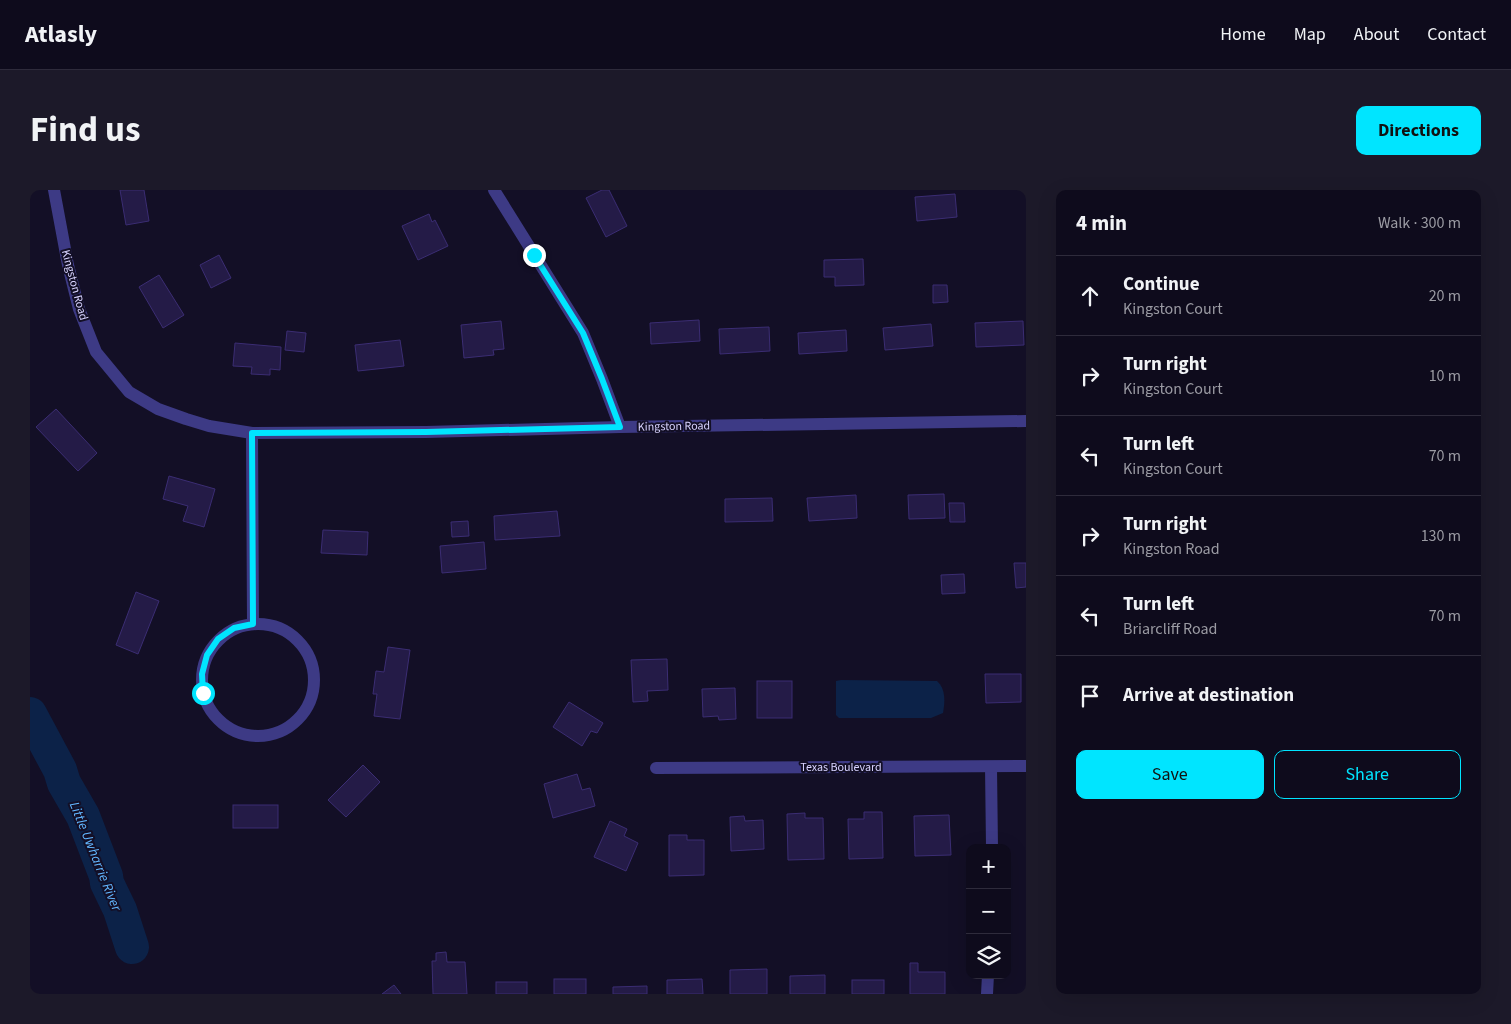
<!DOCTYPE html>
<html lang="en">
<head>
<meta charset="utf-8">
<style>
  :root { --surface:#0e0b1c; --page:#1c1929; --text:#f1f3f6; --muted:#9b9ba3; --line:#2e2b3b; --accent:#00e5ff }
  body { margin:0; font-family:"Source Sans 3",sans-serif; background:var(--page); color:var(--text) }
  .controls { position:absolute; right:15px; bottom:15px; display:grid; overflow:hidden; border-radius:10px; box-shadow:0 5px 20px #0002 }
  .controls button { width:45px; height:45px; display:grid; place-items:center; padding:0; border:0; border-bottom:1px solid var(--line); background:var(--surface); color:var(--text); font:25px sans-serif }
  .stop { position:absolute; width:15px; height:15px; margin:-11px; border:4px solid #00e5ff; border-radius:50%; background:#fff }
  .stop.end { background:#00e5ff; border-color:#fff; box-shadow:0 1px 5px #0008 }
  .list { margin:0; padding:0; list-style:none }
  h2 { display:flex; justify-content:space-between; align-items:center; height:65px; margin:0; padding:0 20px; font-size:21px }
  h2 small { font-size:16px; font-weight:400; color:var(--muted) }
  .list li { display:grid; grid-template-columns:32px 1fr auto; gap:15px; align-items:center; box-sizing:border-box; height:80px; padding:0 20px; border-top:1px solid var(--line) }
  .list b { display:block; font-size:19px; white-space:nowrap }
  .list p { margin:0; font-size:16px; white-space:nowrap; color:var(--muted) }
  .list em { font-size:16px; font-style:normal; color:var(--muted) }
  .actions { display:flex; gap:10px; padding:15px 20px }
  .actions a { flex:1; padding:11px 0; border:1px solid var(--accent); border-radius:10px; text-align:center; font-size:18px; color:var(--accent) }
  .actions .main { background:var(--accent); color:#111 }
  .icon { flex:none; width:28px; height:28px; fill:none; stroke:currentColor; stroke-width:2; stroke-linecap:round; stroke-linejoin:round }
  .map { position:relative; flex:none; width:996px; height:804px; overflow:hidden; border-radius:10px }
  header { display:flex; align-items:center; gap:30px; box-sizing:border-box; height:70px; padding:0 25px; background:var(--surface); border-bottom:1px solid var(--line) }
  header strong { font-size:24px }
  nav { display:flex; gap:28px; margin-inline-start:auto; font-size:18px }
  .intro { display:flex; align-items:center; justify-content:space-between; box-sizing:border-box; height:120px; padding:0 30px }
  h1 { margin:0; font-size:35px }
  .button { padding:12px 22px; border-radius:10px; background:var(--accent); color:#111; font-size:18px; font-weight:700 }
  main { display:flex; gap:30px; padding:0 30px }
  aside { flex:1; background:var(--surface); border-radius:10px; box-shadow:0 5px 20px #0002 }
  .map>svg:first-child { display:block }
</style>
</head>
<body>
<header>
<strong>Atlasly</strong>
<nav><a>Home</a><a>Map</a><a>About</a><a>Contact</a></nav>
</header>
<div class="intro"><h1>Find us</h1><a class="button">Directions</a></div>
<main>
<div class="map">
<svg width="996" height="804" viewBox="0 0 996 804">
  <rect width="100%" height="100%" fill="#130f26"/>
  <path fill="#0c2248" d="M 811,490 L 907,491 C 916,499 915,512 913,523 L 901,528 L 809,528 L 806,525 L 806,491 Z"/>
  <g fill="none" stroke-linecap="round" stroke-linejoin="round">
    <path stroke="#0c2248" stroke-width="34" d="M 0,524 L 30,580 L 34,593 L 53,626 L 76,686 L 77,693 L 90,720 L 102,757"/>
  </g>
  <g fill="#241b47" stroke="#3b2d73">
    <path d="M 90,0 L 114,0 L 119,31 L 96,35 Z"/>
    <path d="M 572,0 L 579,0 L 597,36 L 576,47 L 556,8 Z"/>
    <path d="M 925,4 L 927,27 L 887,31 L 885,7 Z"/>
    <path d="M 399,24 L 402,32 L 405,30 L 418,56 L 388,70 L 372,36 Z"/>
    <path d="M 189,65 L 201,88 L 181,98 L 170,75 Z"/>
    <path d="M 833,69 L 834,95 L 805,96 L 805,87 L 794,87 L 794,70 Z"/>
    <path d="M 129,85 L 154,125 L 133,138 L 109,97 Z"/>
    <path d="M 903,95 L 917,95 L 918,112 L 903,113 Z"/>
    <path d="M 669,130 L 670,151 L 621,154 L 620,133 Z"/>
    <path d="M 471,131 L 474,159 L 463,160 L 464,165 L 434,168 L 431,135 Z"/>
    <path d="M 993,131 L 994,155 L 946,157 L 945,133 Z"/>
    <path d="M 901,134 L 903,156 L 855,160 L 853,138 Z"/>
    <path d="M 739,137 L 740,161 L 690,164 L 689,139 Z"/>
    <path d="M 816,140 L 817,161 L 769,164 L 768,143 Z"/>
    <path d="M 257,141 L 276,143 L 274,162 L 255,160 Z"/>
    <path d="M 370,150 L 374,176 L 328,181 L 325,155 Z"/>
    <path d="M 205,153 L 251,157 L 250,180 L 240,179 L 240,185 L 221,184 L 222,177 L 203,176 Z"/>
    <path d="M 26,219 L 67,263 L 48,281 L 6,237 Z"/>
    <path d="M 139,286 L 185,299 L 174,337 L 153,331 L 158,316 L 133,309 Z"/>
    <path d="M 914,304 L 915,328 L 879,329 L 878,305 Z"/>
    <path d="M 826,305 L 827,328 L 779,331 L 777,308 Z"/>
    <path d="M 742,308 L 743,331 L 695,332 L 695,309 Z"/>
    <path d="M 919,313 L 934,313 L 935,332 L 920,332 Z"/>
    <path d="M 527,321 L 530,346 L 465,350 L 464,326 Z"/>
    <path d="M 438,331 L 439,346 L 422,347 L 421,332 Z"/>
    <path d="M 293,340 L 338,342 L 337,365 L 291,363 Z"/>
    <path d="M 454,352 L 456,379 L 412,383 L 410,356 Z"/>
    <path d="M 984,373 L 996,373 L 996,397 L 986,398 Z"/>
    <path d="M 934,384 L 935,403 L 912,404 L 911,385 Z"/>
    <path d="M 106,402 L 129,411 L 108,464 L 86,455 Z"/>
    <path d="M 358,457 L 380,460 L 370,529 L 344,526 L 347,504 L 343,504 L 346,481 L 354,482 Z"/>
    <path d="M 637,469 L 638,500 L 617,501 L 618,511 L 603,512 L 601,470 Z"/>
    <path d="M 955,484 L 991,484 L 991,512 L 956,513 Z"/>
    <rect x="727" y="491" width="35" height="37"/>
    <path d="M 705,498 L 706,529 L 689,530 L 688,526 L 673,527 L 672,499 Z"/>
    <path d="M 539,512 L 573,533 L 567,543 L 561,541 L 552,556 L 523,537 Z"/>
    <path d="M 333,575 L 350,592 L 316,627 L 298,610 Z"/>
    <path d="M 547,584 L 552,600 L 560,598 L 565,616 L 523,628 L 514,594 Z"/>
    <rect x="203" y="615" width="45" height="23"/>
    <path d="M 834,622 L 852,622 L 853,668 L 819,669 L 818,629 L 834,629 Z"/>
    <path d="M 775,623 L 775,628 L 793,628 L 794,669 L 758,670 L 757,624 Z"/>
    <path d="M 919,625 L 921,665 L 885,666 L 884,626 Z"/>
    <path d="M 714,626 L 715,631 L 733,630 L 734,659 L 701,661 L 700,627 Z"/>
    <path d="M 580,631 L 597,639 L 594,646 L 608,653 L 596,681 L 564,667 Z"/>
    <path d="M 639,645 L 657,645 L 657,650 L 674,650 L 674,685 L 639,686 Z"/>
    <path d="M 416,762 L 417,772 L 435,772 L 437,804 L 403,804 L 402,771 L 406,771 L 406,763 Z"/>
    <path d="M 880,773 L 888,773 L 888,782 L 915,782 L 915,804 L 880,804 Z"/>
    <path d="M 737,779 L 737,804 L 700,804 L 700,780 Z"/>
    <path d="M 795,785 L 795,804 L 760,804 L 760,786 Z"/>
    <rect x="524" y="789" width="32" height="15"/>
    <path d="M 672,789 L 673,804 L 637,804 L 637,790 Z"/>
    <rect x="822" y="790" width="32" height="14"/>
    <rect x="466" y="792" width="31" height="12"/>
    <path d="M 364,795 L 371,804 L 352,804 Z"/>
    <path d="M 617,796 L 617,804 L 583,804 L 583,797 Z"/>
  </g>
  <g fill="none" stroke-linecap="round" stroke-linejoin="round">
    <g stroke="#3d3a85" stroke-width="12">
      <path d="M 24,0 L 38,75 L 49,119 L 66,162 L 99,202 L 128,219 L 156,229 L 179,236 L 222,243 L 396,242 L 590,237 L 996,231"/>
      <path d="M 464,0 L 553,143 L 572,189 L 590,237"/>
      <path d="M 222,243 L 223,433"/>
      <circle cx="228" cy="490" r="56"/>
      <path d="M 961,577 L 962,658"/>
      <path d="M 626,578 L 996,576"/>
      <path d="M 957,804 L 958,785"/>
    </g>
  </g>
  <g fill="none" stroke-linecap="round" stroke-linejoin="round">
    <path stroke="#00e5ff" stroke-width="6" d="M 173,503 L 172,484 L 177,465 L 188,449 L 204,438 L 223,434 L 222,243 L 396,242 L 590,237 L 572,189 L 553,143 L 504,65"/>
  </g>
  <g text-anchor="middle" stroke-width="4" stroke-linejoin="round" paint-order="stroke">
    <g font-size="12" fill="#d9d4ff" stroke="#130f26">
      <text transform="translate(45 95) rotate(75)" y="4">Kingston Road</text>
      <text transform="translate(644 236) rotate(-1)" y="4">Kingston Road</text>
      <text x="811" y="581">Texas Boulevard</text>
    </g>
    <g font-size="14" font-style="italic" fill="#62b6ff" stroke="#130f26">
      <text transform="translate(66 666) rotate(68)" y="5">Little Uwharrie River</text>
    </g>
  </g>
</svg>
<div class="controls">
<button>+</button>
<button>−</button>
<button><svg class="icon" aria-label="layers" viewBox="0 0 24 24"><path d="M12 4l9 5-9 5-9-5zM3 14l9 5 9-5"/></svg></button>
</div>
<div class="stop" style="left:173px;top:503px"></div>
<div class="stop end" style="left:504px;top:65px"></div>
</div>
<aside>
<h2>4 min<small>Walk · 300 m</small></h2>
<ul class="list">
<li><svg class="icon" aria-label="ahead" viewBox="0 0 24 24"><path d="M12 20V5M6 11l6-6 6 6"/></svg><div><b>Continue</b><p>Kingston Court</p></div><em>20 m</em></li>
<li><svg class="icon" aria-label="right" viewBox="0 0 24 24"><path d="M7 20v-9h11M14 6l5 5-5 5"/></svg><div><b>Turn right</b><p>Kingston Court</p></div><em>10 m</em></li>
<li><svg class="icon" aria-label="left" viewBox="0 0 24 24"><path d="M17 20v-9H6M10 6l-5 5 5 5"/></svg><div><b>Turn left</b><p>Kingston Court</p></div><em>70 m</em></li>
<li><svg class="icon" aria-label="right" viewBox="0 0 24 24"><path d="M7 20v-9h11M14 6l5 5-5 5"/></svg><div><b>Turn right</b><p>Kingston Road</p></div><em>130 m</em></li>
<li><svg class="icon" aria-label="left" viewBox="0 0 24 24"><path d="M17 20v-9H6M10 6l-5 5 5 5"/></svg><div><b>Turn left</b><p>Briarcliff Road</p></div><em>70 m</em></li>
<li><svg class="icon" aria-label="arrive" viewBox="0 0 24 24"><path d="M6 21V4h12l-3 4 3 4H6"/></svg><div><b>Arrive at destination</b></div></li>
</ul>
<div class="actions"><a class="main">Save</a><a>Share</a></div>
</aside>
</main>
</body>
</html>
